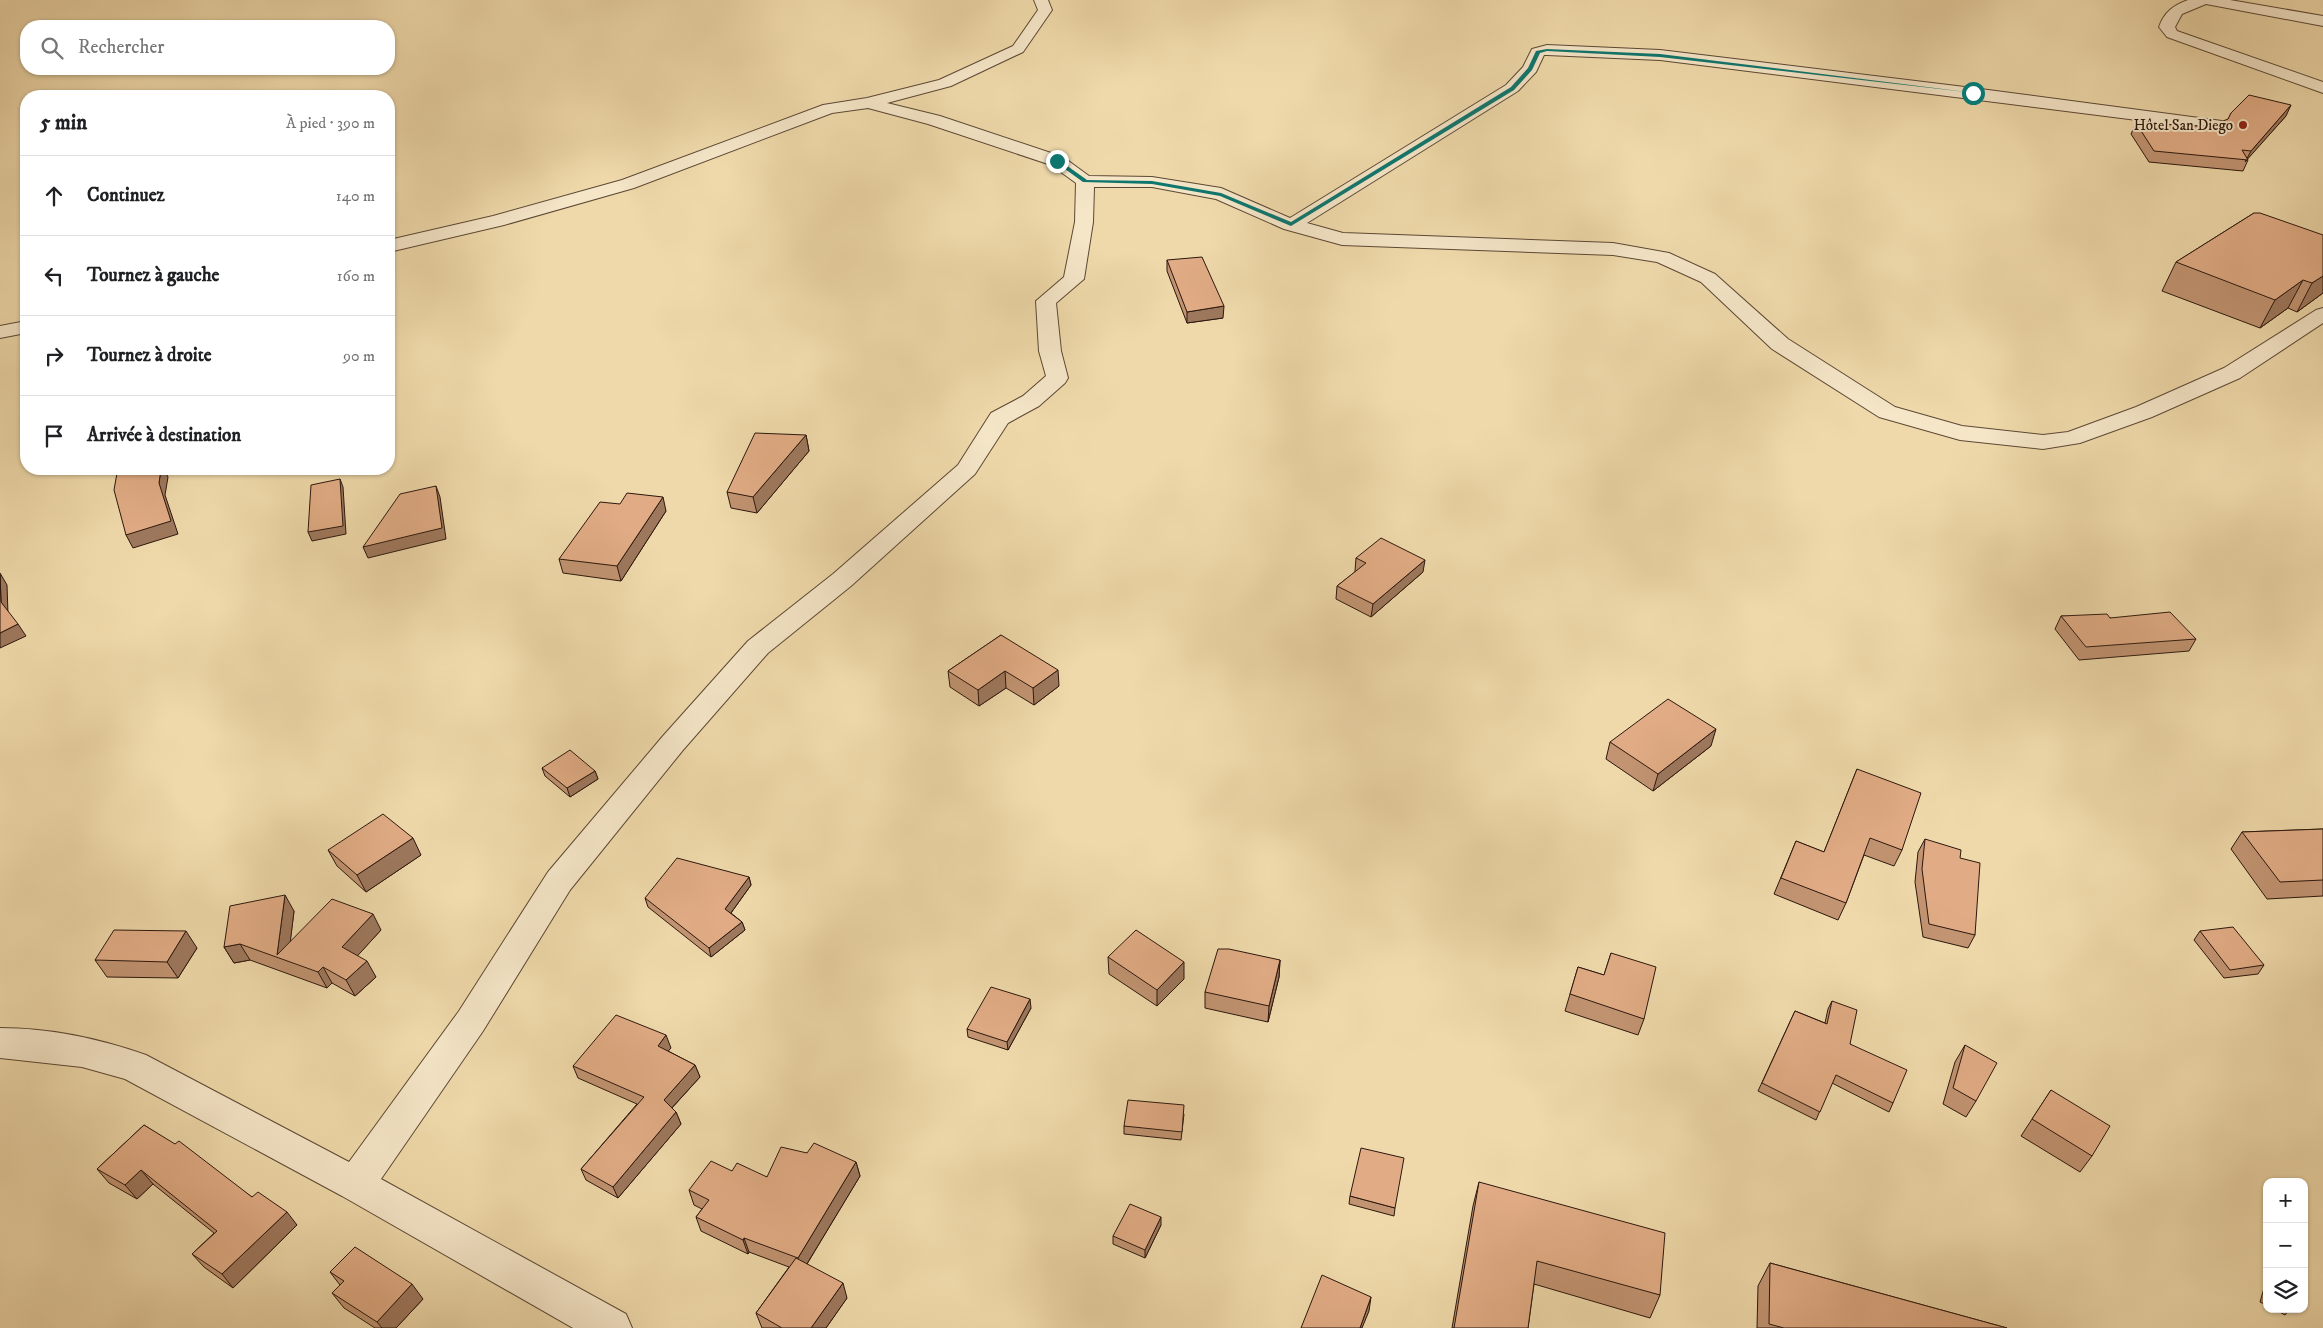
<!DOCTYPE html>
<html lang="fr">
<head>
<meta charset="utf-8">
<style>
  :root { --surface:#fff; --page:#f6f6f6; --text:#202124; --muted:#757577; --line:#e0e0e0 }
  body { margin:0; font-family:"IM FELL DW Pica",serif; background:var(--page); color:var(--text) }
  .controls { position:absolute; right:15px; bottom:15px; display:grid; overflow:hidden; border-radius:10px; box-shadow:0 1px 4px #0004 }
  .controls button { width:45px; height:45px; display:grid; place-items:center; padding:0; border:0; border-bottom:1px solid var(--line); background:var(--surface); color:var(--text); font:25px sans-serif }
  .stop { position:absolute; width:15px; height:15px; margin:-11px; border:4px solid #0f766e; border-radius:50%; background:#fff }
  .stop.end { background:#0f766e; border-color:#fff; box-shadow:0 1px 5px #0008 }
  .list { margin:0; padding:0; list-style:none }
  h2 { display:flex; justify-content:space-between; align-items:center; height:65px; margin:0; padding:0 20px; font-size:21px }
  h2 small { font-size:16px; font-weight:400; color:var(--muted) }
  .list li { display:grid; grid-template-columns:32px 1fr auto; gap:15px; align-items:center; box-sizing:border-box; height:80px; padding:0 20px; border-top:1px solid var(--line) }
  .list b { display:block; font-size:19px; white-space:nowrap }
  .list em { font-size:16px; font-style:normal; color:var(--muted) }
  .icon { flex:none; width:28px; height:28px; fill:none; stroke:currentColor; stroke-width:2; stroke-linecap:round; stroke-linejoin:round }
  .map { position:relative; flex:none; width:2323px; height:1328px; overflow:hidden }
  .search { position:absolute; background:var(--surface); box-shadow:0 1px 4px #0004; left:20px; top:20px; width:375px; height:55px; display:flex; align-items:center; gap:12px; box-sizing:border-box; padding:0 18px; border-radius:20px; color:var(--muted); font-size:19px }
  .panel { position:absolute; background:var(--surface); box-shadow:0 1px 4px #0004; left:20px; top:90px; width:375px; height:385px; border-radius:20px }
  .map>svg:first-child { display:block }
</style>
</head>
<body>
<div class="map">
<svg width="2323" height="1328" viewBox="0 0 2323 1328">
  <rect width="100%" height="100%" fill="#efd9aa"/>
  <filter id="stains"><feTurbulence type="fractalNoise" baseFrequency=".004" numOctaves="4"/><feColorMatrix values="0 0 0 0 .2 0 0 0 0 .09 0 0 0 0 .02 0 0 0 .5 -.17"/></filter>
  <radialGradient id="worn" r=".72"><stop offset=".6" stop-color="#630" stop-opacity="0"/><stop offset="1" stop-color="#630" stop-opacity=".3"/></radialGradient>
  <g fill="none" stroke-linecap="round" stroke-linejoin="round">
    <g stroke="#5c4834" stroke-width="2">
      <g id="minor">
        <path d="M 1034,0 L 1048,0 L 1052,10 L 1023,52 L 951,86 L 887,103 L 940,116 L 1063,157 L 1089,176 L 1152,177 L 1221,188 L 1290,218 L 1506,85 L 1523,67 L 1532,49 L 1547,45 L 1660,50 L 1973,88 L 2222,121 L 2225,125 L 2222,129 L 2216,130 L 1660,60 L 1547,55 L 1544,55 L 1536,72 L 1518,91 L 1307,223 L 1343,233 L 1613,243 L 1669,253 L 1715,274 L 1788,339 L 1895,407 L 1962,426 L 2043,435 L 2068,432 L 2136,407 L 2224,368 L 2316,310 L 2323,308 L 2323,323 L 2240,378 L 2152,417 L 2080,443 L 2043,449 L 1960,440 L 1879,417 L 1772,349 L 1701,282 L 1657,262 L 1613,255 L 1342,245 L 1284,229 L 1216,199 L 1152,187 L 1094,187 L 1093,222 L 1084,279 L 1056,303 L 1061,351 L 1068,378 L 1065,383 L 1039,406 L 1008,423 L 975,474 L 851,586 L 768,653 L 683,750 L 570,890 L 483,1031 L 381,1179 L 626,1314 L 632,1328 L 573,1328 L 342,1196 L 125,1079 L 82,1067 L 0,1058 L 0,1028 C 49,1028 101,1039 146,1055 L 349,1162 L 459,1011 L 548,872 L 663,736 L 748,641 L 833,574 L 958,465 L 991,413 L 1023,396 L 1046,376 L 1039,351 L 1036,301 L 1064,277 L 1075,222 L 1076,183 L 1051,165 L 928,124 L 868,108 L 832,113 L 634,188 L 504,225 L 389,252 L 389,240 L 493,216 L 622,180 L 823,105 L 867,98 L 939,80 L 1013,46 L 1038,10 Z"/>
        <path d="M 2188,0 L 2230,0 L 2323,16 L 2323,26 L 2206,4 L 2182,14 L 2175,27 L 2177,31 L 2323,82 L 2323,93 L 2167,37 L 2159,27 C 2164,12 2174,5 2188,0 Z"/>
        <path d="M 26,321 L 26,333 L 0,338 L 0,326 Z"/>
      </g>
    </g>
    <use href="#minor" fill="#f5e6c8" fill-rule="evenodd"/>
  </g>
  <g fill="#c29472" stroke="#2b170d">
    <path d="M 2231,113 L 2286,116 L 2247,159 L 2248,160 L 2243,171 L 2149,162 L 2131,134 L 2136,123 L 2217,127 L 2228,120 Z"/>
    <path d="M 2254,213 L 2323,293 L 2297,312 L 2288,308 L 2260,328 L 2162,291 L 2176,262 Z"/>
    <path d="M 1167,260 L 1223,318 L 1187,323 L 1167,271 Z"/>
    <path d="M 806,435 L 809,451 L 757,513 L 731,508 L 727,492 Z"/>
    <path d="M 666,511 L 621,581 L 563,573 L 559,559 Z"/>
    <path d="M 1356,558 L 1423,572 L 1371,617 L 1336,599 L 1337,586 L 1355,572 L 1355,571 Z"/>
    <path d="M 2061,616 L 2110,618 L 2196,639 L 2189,651 L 2079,660 L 2055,629 Z"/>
    <path d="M 1001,635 L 1059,686 L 1034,705 L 1006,688 L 979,706 L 950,687 L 948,671 Z"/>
    <path d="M 1610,742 L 1711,746 L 1653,791 L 1606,759 Z"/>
    <path d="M 542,768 L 595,771 L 598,779 L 570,797 L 545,776 Z"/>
    <path d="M 1857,769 L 1902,850 L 1894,866 L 1864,855 L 1846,903 L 1838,920 L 1774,894 L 1796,841 L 1824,852 Z"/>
    <path d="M 2323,829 L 2323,896 L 2267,899 L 2231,849 L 2242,832 Z"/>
    <path d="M 1925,839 L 1975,935 L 1968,948 L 1923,937 L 1915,882 L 1918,852 Z"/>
    <path d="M 328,850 L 421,855 L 366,892 L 337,866 Z"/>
    <path d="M 749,877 L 751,885 L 731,913 L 742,922 L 745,930 L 711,957 L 648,907 L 645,898 Z"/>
    <path d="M 294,911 L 290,942 L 381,930 L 357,956 L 376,977 L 355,996 L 332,983 L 327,988 L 250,960 L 234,963 L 224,947 Z"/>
    <path d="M 2200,931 L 2264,965 L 2258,974 L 2224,978 L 2194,940 Z"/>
    <path d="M 197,948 L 178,978 L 107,977 L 95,960 Z"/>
    <path d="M 1611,953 L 1644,1019 L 1638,1035 L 1565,1011 L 1578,967 L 1604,975 Z"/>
    <path d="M 1108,957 L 1184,979 L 1157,1006 L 1109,974 Z"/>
    <path d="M 1280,960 L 1279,977 L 1268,1022 L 1205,1008 L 1205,992 Z"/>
    <path d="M 1832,1001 L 1850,1044 L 1893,1103 L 1889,1112 L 1832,1083 L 1816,1120 L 1758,1091 L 1795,1011 L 1825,1023 L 1828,1009 Z"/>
    <path d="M 1031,1008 L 1008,1050 L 968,1037 L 967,1029 Z"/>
    <path d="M 1965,1045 L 1976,1101 L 1966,1117 L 1943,1104 L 1955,1062 Z"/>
    <path d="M 671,1048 L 668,1051 L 695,1065 L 700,1077 L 672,1108 L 676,1112 L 681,1124 L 618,1198 L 586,1180 L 581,1169 L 637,1104 L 578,1078 L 573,1066 Z"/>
    <path d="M 2051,1090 L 2092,1156 L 2080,1172 L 2021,1136 Z"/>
    <path d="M 1184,1114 L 1181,1140 L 1124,1134 L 1124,1126 Z"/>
    <path d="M 144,1125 L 252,1197 L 297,1225 L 233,1288 L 204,1267 L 192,1254 L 214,1233 L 153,1184 L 137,1199 L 109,1183 L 97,1169 Z"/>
    <path d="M 807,1153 L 856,1162 L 860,1176 L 807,1264 L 847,1298 L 826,1328 L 762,1328 L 756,1313 L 789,1267 L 749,1252 L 748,1254 L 701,1231 L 696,1217 L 702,1209 L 694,1205 L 689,1190 L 732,1171 L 767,1177 Z"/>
    <path d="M 1479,1182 L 1660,1295 L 1650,1318 L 1534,1284 L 1528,1328 L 1452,1328 L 1473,1206 Z"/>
    <path d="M 1350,1196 L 1395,1208 L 1394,1216 L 1349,1204 Z"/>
    <path d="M 1161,1225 L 1145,1258 L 1113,1244 L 1113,1236 Z"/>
    <path d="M 1770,1263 L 2007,1328 L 1757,1328 L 1758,1286 Z"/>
    <path d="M 330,1272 L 423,1299 L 396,1328 L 375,1328 L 344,1308 L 332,1293 L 340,1285 Z"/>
    <path d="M 2267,1278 L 2267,1305 L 2260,1302 Z"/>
    <path d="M 2274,1309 L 2290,1309 L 2285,1315 Z"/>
  </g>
  <g fill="#9e785d" stroke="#2b170d">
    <path d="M 2291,105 L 2286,116 L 2245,162 L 2251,151 Z"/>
    <path d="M 2323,276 L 2323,293 L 2297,312 L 2312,283 Z"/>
    <path d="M 2303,280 L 2288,308 L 2260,328 L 2275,300 Z"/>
    <path d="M 1224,306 L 1223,318 L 1187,323 L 1187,312 Z"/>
    <path d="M 806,435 L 809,451 L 757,513 L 753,497 Z"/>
    <path d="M 161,469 L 164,469 L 168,477 L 165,495 L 178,534 L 133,548 L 126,535 L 159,483 Z"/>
    <path d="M 340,479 L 343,487 L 346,534 L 312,541 L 308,532 Z"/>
    <path d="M 436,486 L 440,497 L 446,539 L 368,558 L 363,547 Z"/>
    <path d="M 663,497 L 666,511 L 621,581 L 617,566 Z"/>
    <path d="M 1425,560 L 1423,572 L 1371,617 L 1373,604 Z"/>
    <path d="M 0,573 L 7,585 L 8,614 L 1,602 Z"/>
    <path d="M 18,624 L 26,636 L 0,648 L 0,633 Z"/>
    <path d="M 1058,670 L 1059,686 L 1034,705 L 1033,688 Z"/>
    <path d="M 1005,671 L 1006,688 L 979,706 L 978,690 Z"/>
    <path d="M 1716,729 L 1711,746 L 1653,791 L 1658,774 Z"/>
    <path d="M 595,771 L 598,779 L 570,797 L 567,788 Z"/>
    <path d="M 413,838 L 421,855 L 366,892 L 357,875 Z"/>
    <path d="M 749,877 L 751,885 L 728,917 L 725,909 Z"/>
    <path d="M 285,895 L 294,911 L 288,961 L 277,955 Z"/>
    <path d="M 373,914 L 381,930 L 351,963 L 342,947 Z"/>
    <path d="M 742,922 L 745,930 L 711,957 L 709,948 Z"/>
    <path d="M 186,931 L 197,948 L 178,978 L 167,962 Z"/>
    <path d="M 240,944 L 250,960 L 234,963 L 224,947 Z"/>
    <path d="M 1280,960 L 1279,977 L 1268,1022 L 1269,1006 Z"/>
    <path d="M 367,961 L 376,977 L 355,996 L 346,980 Z"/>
    <path d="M 1184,962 L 1184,979 L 1157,1006 L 1157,990 Z"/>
    <path d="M 323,967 L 332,983 L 327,988 L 318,972 Z"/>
    <path d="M 1030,999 L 1031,1008 L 1008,1050 L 1007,1042 Z"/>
    <path d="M 666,1035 L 671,1048 L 662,1058 L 658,1046 Z"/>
    <path d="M 695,1065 L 700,1077 L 668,1112 L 664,1100 Z"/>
    <path d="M 676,1112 L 681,1124 L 618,1198 L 613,1187 Z"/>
    <path d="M 856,1162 L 860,1176 L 802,1272 L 798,1258 Z"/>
    <path d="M 141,1170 L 153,1184 L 137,1199 L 125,1185 Z"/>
    <path d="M 287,1212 L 297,1225 L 233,1288 L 222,1274 Z"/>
    <path d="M 1161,1217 L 1161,1225 L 1145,1258 L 1145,1250 Z"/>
    <path d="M 744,1238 L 749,1252 L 748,1254 L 743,1240 Z"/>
    <path d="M 843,1283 L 847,1298 L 826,1328 L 811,1328 Z"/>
    <path d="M 412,1284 L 423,1299 L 396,1328 L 382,1328 L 377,1322 Z"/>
    <path d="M 1371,1297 L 1369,1311 L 1362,1328 L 1360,1328 Z"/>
  </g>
  <g fill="#e1ac85" stroke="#2b170d">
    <path d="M 2249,95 L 2291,105 L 2251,151 L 2242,150 L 2248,160 L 2154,151 L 2136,123 L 2217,127 L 2223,121 L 2228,119 L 2231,113 Z"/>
    <path d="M 2254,213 L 2260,213 L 2323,235 L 2323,276 L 2312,283 L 2303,280 L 2275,300 L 2176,262 Z"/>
    <path d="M 1202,257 L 1224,306 L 1187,312 L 1167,260 Z"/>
    <path d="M 755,433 L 806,435 L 753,497 L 727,492 Z"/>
    <path d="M 138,469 L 161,469 L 159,483 L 171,521 L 126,535 L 114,490 L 117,473 Z"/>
    <path d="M 340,479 L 343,526 L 308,532 L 311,485 Z"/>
    <path d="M 436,486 L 442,528 L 363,547 L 400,494 Z"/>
    <path d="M 627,493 L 663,497 L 617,566 L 559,559 L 600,502 L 620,504 Z"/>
    <path d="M 1381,538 L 1425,560 L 1373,604 L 1337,586 L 1366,563 L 1356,558 Z"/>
    <path d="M 0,575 L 1,602 L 18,624 L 0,633 Z"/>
    <path d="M 2170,612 L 2196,639 L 2086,647 L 2061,616 L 2107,614 L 2110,618 Z"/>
    <path d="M 1001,635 L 1058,670 L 1033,688 L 1005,671 L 978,690 L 948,671 Z"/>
    <path d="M 1668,699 L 1716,729 L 1658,774 L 1610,742 Z"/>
    <path d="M 570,750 L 595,771 L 567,788 L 542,768 Z"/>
    <path d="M 1857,769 L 1921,793 L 1902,850 L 1870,838 L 1846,903 L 1781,878 L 1796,841 L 1824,852 Z"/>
    <path d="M 383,814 L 413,838 L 357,875 L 328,850 Z"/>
    <path d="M 2323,829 L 2323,880 L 2280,882 L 2242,832 Z"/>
    <path d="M 1925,839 L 1961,850 L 1960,858 L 1980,863 L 1975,935 L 1929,924 L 1922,869 Z"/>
    <path d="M 677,858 L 749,877 L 725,909 L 742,922 L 709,948 L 645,898 Z"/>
    <path d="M 285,895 L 277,955 L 332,899 L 373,914 L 342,947 L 367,961 L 346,980 L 323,967 L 318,972 L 240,944 L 224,947 L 230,906 Z"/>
    <path d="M 2233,927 L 2264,965 L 2230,970 L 2200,931 Z"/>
    <path d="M 114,930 L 186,931 L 167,962 L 95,960 Z"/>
    <path d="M 1136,930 L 1184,962 L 1157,990 L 1108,957 Z"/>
    <path d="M 1218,949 L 1229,949 L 1280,960 L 1269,1006 L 1205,992 Z"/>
    <path d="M 1611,953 L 1656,967 L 1644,1019 L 1570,994 L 1578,967 L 1604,975 Z"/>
    <path d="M 991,987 L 1030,999 L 1007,1042 L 967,1029 Z"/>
    <path d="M 1832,1001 L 1857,1010 L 1850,1044 L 1907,1070 L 1893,1103 L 1836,1075 L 1820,1112 L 1762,1083 L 1795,1011 L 1827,1024 Z"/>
    <path d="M 616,1015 L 666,1035 L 658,1046 L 695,1065 L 664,1100 L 676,1112 L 613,1187 L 581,1169 L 644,1097 L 573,1066 Z"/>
    <path d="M 1965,1045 L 1997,1063 L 1976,1101 L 1953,1088 Z"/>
    <path d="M 2051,1090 L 2110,1126 L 2092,1156 L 2032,1119 Z"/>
    <path d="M 1128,1100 L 1184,1105 L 1182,1132 L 1124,1126 Z"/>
    <path d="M 144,1125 L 175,1144 L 179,1141 L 252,1197 L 258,1192 L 287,1212 L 222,1274 L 192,1254 L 217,1231 L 141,1170 L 125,1185 L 97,1169 Z"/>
    <path d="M 814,1143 L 856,1162 L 798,1258 L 744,1238 L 743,1240 L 696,1217 L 709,1200 L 689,1190 L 711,1161 L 732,1171 L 737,1163 L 767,1177 L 781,1147 L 807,1153 Z"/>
    <path d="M 1361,1148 L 1404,1158 L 1395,1208 L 1350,1196 Z"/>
    <path d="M 1479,1182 L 1665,1233 L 1660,1295 L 1537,1261 L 1528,1328 L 1454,1328 Z"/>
    <path d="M 1130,1204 L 1161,1217 L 1145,1250 L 1113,1236 Z"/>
    <path d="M 355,1247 L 412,1284 L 377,1322 L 332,1293 L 344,1281 L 330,1272 Z"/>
    <path d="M 796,1258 L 843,1283 L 811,1328 L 782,1328 L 756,1313 Z"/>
    <path d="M 1770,1263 L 2007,1328 L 1784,1328 L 1769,1324 Z"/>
    <path d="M 1322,1275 L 1371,1297 L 1360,1328 L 1301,1328 Z"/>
  </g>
  <path fill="#0f766e" d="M 1547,49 L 1660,54 L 1975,93 L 1660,57 L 1547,51 L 1540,53 L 1532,70 L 1514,90 L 1291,226 L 1220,196 L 1152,184 L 1083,182 L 1054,161 L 1059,160 L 1087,180 L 1152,181 L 1221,193 L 1291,222 L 1511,87 L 1528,68 L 1536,51 Z"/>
  <circle fill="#8f2418" stroke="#f5e6c8" stroke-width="2" cx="2243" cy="125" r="5"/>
  <g text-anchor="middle" stroke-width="4" stroke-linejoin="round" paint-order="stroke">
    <g font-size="15" fill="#2b170d" stroke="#f5e6c8" text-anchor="end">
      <text x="2233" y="130">Hôtel San Diego</text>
    </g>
  </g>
  <rect width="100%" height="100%" filter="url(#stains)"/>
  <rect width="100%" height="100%" fill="url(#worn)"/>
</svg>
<div class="controls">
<button>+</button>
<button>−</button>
<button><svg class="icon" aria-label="layers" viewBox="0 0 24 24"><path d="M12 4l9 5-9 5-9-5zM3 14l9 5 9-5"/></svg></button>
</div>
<div class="stop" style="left:1973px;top:93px"></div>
<div class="stop end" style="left:1057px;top:161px"></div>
<div class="search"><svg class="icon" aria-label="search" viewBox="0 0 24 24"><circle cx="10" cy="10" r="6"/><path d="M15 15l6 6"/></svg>Rechercher</div>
<section class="panel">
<h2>5 min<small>À pied · 390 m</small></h2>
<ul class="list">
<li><svg class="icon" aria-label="ahead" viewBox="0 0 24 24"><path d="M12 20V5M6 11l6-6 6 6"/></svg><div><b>Continuez</b></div><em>140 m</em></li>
<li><svg class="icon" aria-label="left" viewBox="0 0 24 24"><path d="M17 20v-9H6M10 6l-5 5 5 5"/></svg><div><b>Tournez à gauche</b></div><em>160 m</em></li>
<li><svg class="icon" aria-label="right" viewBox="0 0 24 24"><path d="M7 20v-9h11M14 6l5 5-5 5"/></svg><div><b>Tournez à droite</b></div><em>90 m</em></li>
<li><svg class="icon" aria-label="arrive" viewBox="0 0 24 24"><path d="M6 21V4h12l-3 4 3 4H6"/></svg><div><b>Arrivée à destination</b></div></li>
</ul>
</section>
</div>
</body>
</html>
